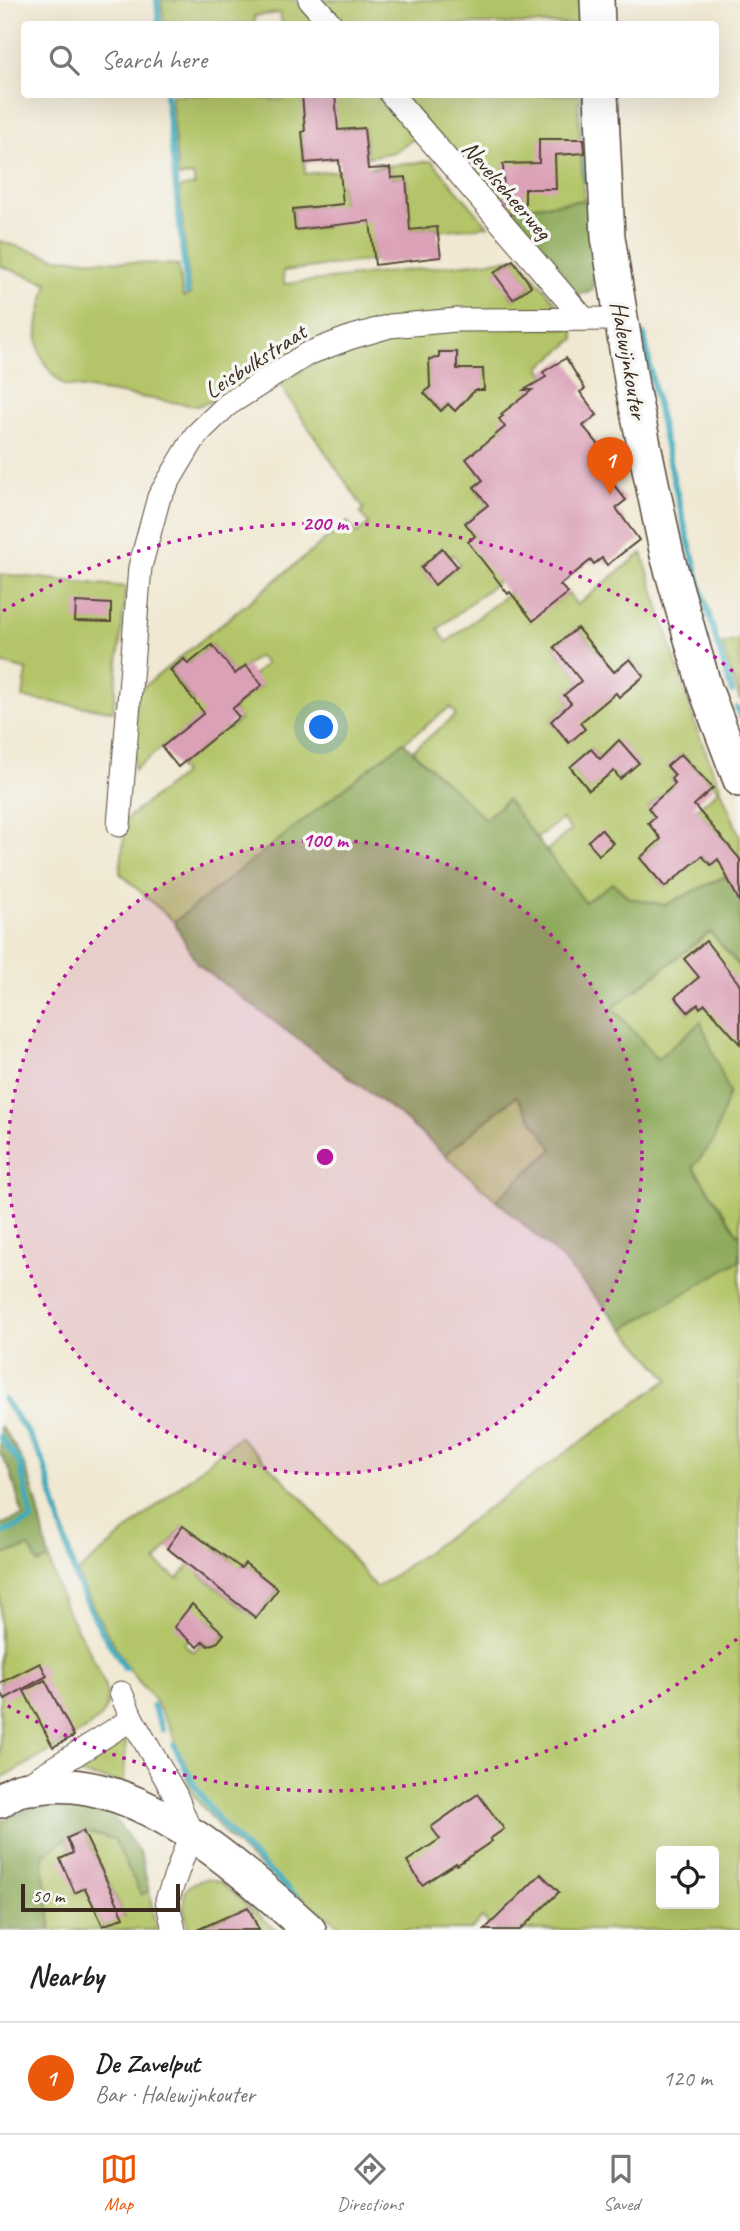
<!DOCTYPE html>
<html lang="en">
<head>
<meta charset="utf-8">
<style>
  :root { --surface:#fff; --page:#f2f2f2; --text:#222; --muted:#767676; --line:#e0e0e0; --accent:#ea580c }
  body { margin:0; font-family:Caveat,sans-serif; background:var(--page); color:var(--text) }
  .controls { position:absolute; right:21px; bottom:21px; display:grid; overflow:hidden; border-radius:7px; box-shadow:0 7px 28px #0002 }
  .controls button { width:63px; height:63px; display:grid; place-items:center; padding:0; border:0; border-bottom:2px solid var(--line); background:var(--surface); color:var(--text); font:35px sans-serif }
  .scale { position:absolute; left:21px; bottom:18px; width:159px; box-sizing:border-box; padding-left:7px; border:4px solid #3b2a1e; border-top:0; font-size:19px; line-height:24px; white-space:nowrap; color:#3b2a1e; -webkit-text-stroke:5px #f6f6f2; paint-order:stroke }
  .you { position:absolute; left:322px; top:728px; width:24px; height:24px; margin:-18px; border:5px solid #fff; border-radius:50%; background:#1a73e8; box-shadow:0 0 0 10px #1a73e833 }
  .badge { display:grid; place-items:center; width:46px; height:46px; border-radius:50%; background:var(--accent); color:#fff; font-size:23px; font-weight:700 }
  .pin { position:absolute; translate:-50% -58px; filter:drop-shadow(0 2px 4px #0008) }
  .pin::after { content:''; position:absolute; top:37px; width:24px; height:21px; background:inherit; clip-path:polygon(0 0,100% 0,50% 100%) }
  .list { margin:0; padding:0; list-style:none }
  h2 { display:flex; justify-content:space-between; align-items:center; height:91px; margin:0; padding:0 28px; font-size:30px }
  h2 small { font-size:23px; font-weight:400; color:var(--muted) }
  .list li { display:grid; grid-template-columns:46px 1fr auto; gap:21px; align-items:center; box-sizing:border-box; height:112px; padding:0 28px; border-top:2px solid var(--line) }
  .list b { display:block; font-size:26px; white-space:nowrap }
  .list p { margin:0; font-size:23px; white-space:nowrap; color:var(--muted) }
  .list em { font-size:23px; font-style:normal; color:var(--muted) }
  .icon { flex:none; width:38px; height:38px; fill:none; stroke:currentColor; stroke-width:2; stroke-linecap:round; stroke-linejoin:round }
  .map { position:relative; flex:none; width:740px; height:1930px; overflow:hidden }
  .search { position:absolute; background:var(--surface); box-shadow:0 7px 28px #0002; left:21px; right:21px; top:21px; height:77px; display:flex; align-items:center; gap:18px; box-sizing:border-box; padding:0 24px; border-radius:7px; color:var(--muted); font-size:26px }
  .sheet { height:203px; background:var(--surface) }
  nav { display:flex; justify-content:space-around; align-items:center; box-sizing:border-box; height:98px; border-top:2px solid var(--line); background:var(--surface); font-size:19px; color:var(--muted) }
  nav a { display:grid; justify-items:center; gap:4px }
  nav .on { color:var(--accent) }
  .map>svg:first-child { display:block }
</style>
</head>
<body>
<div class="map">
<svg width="740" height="1930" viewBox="0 0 740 1930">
  <rect width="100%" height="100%" fill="#f6f6f2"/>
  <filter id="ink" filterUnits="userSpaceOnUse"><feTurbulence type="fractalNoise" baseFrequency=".0143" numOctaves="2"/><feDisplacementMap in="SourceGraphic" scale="14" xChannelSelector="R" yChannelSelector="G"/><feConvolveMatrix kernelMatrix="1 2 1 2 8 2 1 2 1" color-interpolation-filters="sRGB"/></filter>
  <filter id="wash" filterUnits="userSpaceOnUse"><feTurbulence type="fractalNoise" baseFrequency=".00686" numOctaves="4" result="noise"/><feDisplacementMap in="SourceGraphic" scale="28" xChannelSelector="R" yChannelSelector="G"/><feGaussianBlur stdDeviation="1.57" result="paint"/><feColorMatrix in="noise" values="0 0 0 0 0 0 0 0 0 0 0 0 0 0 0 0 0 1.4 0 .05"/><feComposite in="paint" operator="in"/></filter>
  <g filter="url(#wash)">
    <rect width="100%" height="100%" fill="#f0e8d2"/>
    <g fill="#b3c568" stroke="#777843" stroke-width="2" fill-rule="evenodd">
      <path d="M 161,0 L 295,0 L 316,24 L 282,24 L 280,13 L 254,16 L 255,24 L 164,24 Z"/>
      <path d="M 320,0 L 588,0 L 589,24 L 341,24 Z"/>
      <path d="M 171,95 L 261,95 L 261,99 L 271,98 L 272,100 L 284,99 L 284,95 L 302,95 L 304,108 L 335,95 L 376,95 L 415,138 L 394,152 L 367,157 L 364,128 L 302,132 L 305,174 L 432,161 L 488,226 L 438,231 L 437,227 L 372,234 L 375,260 L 283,271 L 284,284 L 519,258 L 558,305 L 549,312 L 438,314 L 231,391 L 212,401 L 197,406 L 64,385 C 26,354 37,325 48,283 L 0,266 L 0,241 L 56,258 L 178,265 L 183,297 L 190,295 L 179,188 L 195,185 L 193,175 L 178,177 ZM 390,168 L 391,178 L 406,177 L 408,208 L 343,212 L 341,182 L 371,169 ZM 326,206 L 326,227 L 296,230 L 293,209 ZM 512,260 L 531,286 L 513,299 L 495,273 Z"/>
      <path d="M 402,95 L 591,95 L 592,101 L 578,101 L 584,200 L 498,210 Z"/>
      <path d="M 495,326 L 573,329 L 575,339 L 540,367 L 546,377 L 529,387 L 538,402 L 522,412 L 522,414 L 502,430 L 506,435 L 536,414 L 539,419 L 543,416 L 545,419 L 553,414 L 551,410 L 565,401 L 571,411 L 513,455 L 507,447 L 499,453 L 505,462 L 474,487 L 488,505 L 465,523 L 476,536 L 516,505 L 519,508 L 528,502 L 525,498 L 538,493 L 536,489 L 561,469 L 571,482 L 545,503 L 552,512 L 555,510 L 560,515 L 575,504 L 571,498 L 578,493 L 590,509 L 551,540 L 560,552 L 555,557 L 561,565 L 550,574 L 559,586 L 545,597 L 552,605 L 568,593 L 577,605 L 642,553 L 696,727 L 740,837 L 740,869 L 665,905 L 629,898 L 613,883 L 585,902 L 548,854 L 549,853 L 546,851 L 571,830 L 562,819 L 536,839 L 507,800 L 485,819 L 412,751 L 456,715 L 450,707 L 174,922 L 120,873 L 126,819 L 183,774 L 178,767 L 209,741 L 204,735 L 220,722 L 228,729 L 240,720 L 232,709 L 261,685 L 253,675 L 266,664 L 258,656 L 222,685 L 228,695 L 134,770 L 136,693 L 348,522 L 357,534 L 369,524 L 360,513 L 364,509 L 279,384 C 320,358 365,337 414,332 C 441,329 469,328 495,326 ZM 439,352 L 457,352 L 457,372 L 466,372 L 467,369 L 483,369 L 483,390 L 473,390 L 455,410 L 448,404 L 441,411 L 424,393 L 431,386 L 429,359 L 439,358 ZM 533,529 L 540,538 L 495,570 L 490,563 ZM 442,549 L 449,557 L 453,555 L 460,564 L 435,584 L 421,567 ZM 543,553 L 549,561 L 447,642 L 438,629 L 526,559 L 530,563 ZM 577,628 L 607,664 L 599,671 L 606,679 L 630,659 L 644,676 L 619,696 L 616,693 L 602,705 L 599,702 L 561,734 L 551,721 L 571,703 L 565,695 L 581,681 L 554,647 ZM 212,645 L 232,671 L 194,701 L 170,670 L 184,659 L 188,664 ZM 619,741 L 638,763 L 620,779 L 613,770 L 589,789 L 570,767 L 591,749 L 600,759 ZM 681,754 L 719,790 L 662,839 L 648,823 L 655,817 L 648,808 L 675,784 L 671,779 L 675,775 L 668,766 ZM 702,815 L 728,845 L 722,851 L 724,854 L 710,865 L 682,832 ZM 661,839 L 674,855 L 680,849 L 690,861 L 684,866 L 686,869 L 665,887 L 640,858 Z"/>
      <path d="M 0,574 L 126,587 L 113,711 L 23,698 L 27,670 L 0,663 Z"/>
      <path d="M 740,640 L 740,701 L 722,644 Z"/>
      <path d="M 710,932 L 740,967 L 740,1237 L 693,1167 L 713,1142 L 701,1023 L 657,1059 L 613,1008 ZM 735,979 L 701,1007 L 698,1004 L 688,1012 L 676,997 Z"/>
      <path d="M 516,1096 L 554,1149 L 496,1200 L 445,1155 Z"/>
      <path d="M 740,1260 L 740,1930 L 495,1930 L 482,1918 L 471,1930 L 346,1930 L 256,1864 L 225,1834 L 192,1794 L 171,1729 L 155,1701 L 127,1667 L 96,1613 L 77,1573 L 239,1436 L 305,1501 L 376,1588 L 669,1379 L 624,1329 ZM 183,1526 L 208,1560 L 216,1549 L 232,1561 L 238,1571 L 245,1563 L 278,1590 L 256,1618 L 200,1575 L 201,1572 L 190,1564 L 178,1579 L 156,1562 ZM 207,1618 L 224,1635 L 218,1642 L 208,1646 L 203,1642 L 193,1652 L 184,1644 ZM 661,1851 L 714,1851 L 714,1904 L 661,1904 Z"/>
      <path d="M 31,1546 L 38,1563 L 49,1559 C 53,1572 57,1587 62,1600 C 71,1624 120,1690 104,1713 C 93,1730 21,1767 0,1779 L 0,1556 Z"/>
      <path d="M 126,1735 L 124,1783 L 62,1771 Z"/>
      <path d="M 83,1831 L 114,1839 L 141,1894 L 149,1891 L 156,1930 L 51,1930 C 50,1904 43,1880 42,1855 L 67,1838 L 73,1853 L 75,1893 L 85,1888 L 103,1926 L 124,1916 Z"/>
      <path d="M 208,1879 L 221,1882 L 276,1930 L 253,1930 L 258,1928 L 248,1907 L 198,1930 L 189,1930 C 183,1905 175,1884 208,1879 Z"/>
    </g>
    <g fill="#8eaa5c" stroke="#646a3d" stroke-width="2">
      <path d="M 589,200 L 595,269 L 592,290 L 579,295 L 567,288 L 498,210 Z"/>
      <path d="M 403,742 L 485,819 L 507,800 L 585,902 L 613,883 L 629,898 L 665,905 L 726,876 L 732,887 L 740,882 L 740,967 L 710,932 L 613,1008 L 657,1059 L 701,1022 L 729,1092 L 713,1142 L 693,1167 L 740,1237 L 740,1260 L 624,1329 L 560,1257 L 496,1200 L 553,1149 L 516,1096 L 445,1155 L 401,1116 L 197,964 L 174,922 Z"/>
      <path d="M 0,1426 C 33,1466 38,1509 49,1559 L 38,1564 L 30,1547 L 0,1556 L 0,1525 L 23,1516 L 11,1473 L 0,1453 Z"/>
      <path d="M 55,1799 L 107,1809 L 140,1853 L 149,1891 L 141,1895 L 114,1839 L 83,1831 L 67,1838 L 43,1855 C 43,1880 50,1904 51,1930 L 0,1930 L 0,1821 Z"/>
    </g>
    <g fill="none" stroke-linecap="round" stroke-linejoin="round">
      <g stroke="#3caabb" stroke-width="6">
        <path d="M 157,0 L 159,24"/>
        <path d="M 166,94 L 187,292"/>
        <path d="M 584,94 L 587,181"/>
        <path d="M 644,335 C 665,456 695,575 732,692"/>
        <path d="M 737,708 L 740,716"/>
        <path d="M 4,1400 L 28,1433 L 43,1461 L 77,1582 L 101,1630 L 125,1668"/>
        <path d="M 0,1437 L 20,1463 L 32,1520 L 0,1534"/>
        <path d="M 153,1706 L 163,1730"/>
        <path d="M 174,1745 C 182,1760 188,1775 197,1789 C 223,1833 265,1867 302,1902 L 304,1907"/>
      </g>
    </g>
    <g id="blocks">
      <g fill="#dba1b7">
        <path d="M 302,94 L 335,94 L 338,130 L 364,128 L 368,169 L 390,168 L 391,178 L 406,177 L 410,230 L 437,227 L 441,257 L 375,265 L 370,221 L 295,230 L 293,209 L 343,204 L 339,160 L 305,163 L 302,132 L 305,131 Z"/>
        <path d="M 539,139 L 584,139 L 585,153 L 555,155 L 556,189 L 525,189 L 525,203 L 504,203 L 503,164 L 539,163 Z"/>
        <path d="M 513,260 L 531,286 L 513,299 L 494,273 Z"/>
        <path d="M 439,352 L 457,352 L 457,369 L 483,369 L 484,390 L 475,390 L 455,411 L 448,404 L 441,411 L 424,393 L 430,387 L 429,359 L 439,358 Z"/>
        <path d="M 566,358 L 585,389 L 580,392 L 597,415 L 583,426 L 615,464 L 604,473 L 626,500 L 616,508 L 639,540 L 607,565 L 602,558 L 594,564 L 591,560 L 560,585 L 568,593 L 533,621 L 510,592 L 508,594 L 468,542 L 475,536 L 465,523 L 488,505 L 474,487 L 483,480 L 466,459 L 505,427 L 499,419 L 503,416 L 501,414 L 532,390 L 524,390 L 546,377 L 543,372 Z"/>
        <path d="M 442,548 L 457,566 L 435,585 L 421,568 Z"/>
        <path d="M 76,602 L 111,604 L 111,622 L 75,621 Z"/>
        <path d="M 577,628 L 614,672 L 630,659 L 644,676 L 619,697 L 616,693 L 580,723 L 585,729 L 569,743 L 551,721 L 571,703 L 564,695 L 581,681 L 554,647 Z"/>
        <path d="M 212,645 L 235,674 L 246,665 L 262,685 L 232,709 L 239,717 L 178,767 L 162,747 L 204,713 L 170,670 L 184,659 L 188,664 Z"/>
        <path d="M 619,740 L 639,763 L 620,779 L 614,771 L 589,790 L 570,767 L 591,749 L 600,759 Z"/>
        <path d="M 681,754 L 713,788 L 694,805 L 740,859 L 740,903 L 718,859 L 711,865 L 702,856 L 665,887 L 640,858 L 661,839 L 648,823 L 655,817 L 648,808 L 675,784 L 671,779 L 675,775 L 667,766 Z"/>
        <path d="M 601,829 L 613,843 L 599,855 L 588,841 Z"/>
        <path d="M 706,941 L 740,985 L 740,1044 L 705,1004 L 700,1008 L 698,1004 L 688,1012 L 675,997 L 699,977 L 684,959 Z"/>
        <path d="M 183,1526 L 241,1568 L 245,1563 L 278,1589 L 256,1618 L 167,1548 Z"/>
        <path d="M 192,1604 L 224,1634 L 218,1642 L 208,1646 L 203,1641 L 198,1647 L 174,1627 Z"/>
        <path d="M 40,1663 L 47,1676 L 5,1699 L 0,1690 L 0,1683 Z"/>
        <path d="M 45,1680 L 74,1736 L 53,1747 L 24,1691 Z"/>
        <path d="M 478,1794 L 504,1829 L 490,1839 L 492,1841 L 457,1865 L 456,1863 L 422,1885 L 407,1861 L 440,1839 L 431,1827 Z"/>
        <path d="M 83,1831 L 124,1917 L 103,1926 L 85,1888 L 75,1893 L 60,1859 L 73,1853 L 67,1838 Z"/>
        <path d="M 541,1874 L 559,1892 L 520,1930 L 484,1930 Z"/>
        <path d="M 248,1907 L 259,1930 L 197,1930 Z"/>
      </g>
    </g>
  </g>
  <g filter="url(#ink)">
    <use href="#blocks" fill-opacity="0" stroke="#564639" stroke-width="2"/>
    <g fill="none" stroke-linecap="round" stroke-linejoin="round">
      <g stroke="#564639" stroke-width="25">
        <g id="street">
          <path d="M 310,0 L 331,24"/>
          <path d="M 391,94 L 584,319"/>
          <path d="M 119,825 L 140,567 L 159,497 L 196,435 L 227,405 L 307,354 L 349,338 L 390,326 L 457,320 L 622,319"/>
          <path d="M 121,1693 L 132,1719 L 176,1796 L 191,1834 L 167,1900 L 174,1930"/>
          <path d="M 25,1786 L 132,1719"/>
        </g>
      </g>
      <g stroke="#564639" stroke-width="36">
        <g id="secondary">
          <path d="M 597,0 L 598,24"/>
          <path d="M 601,94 L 608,237 L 633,392 L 667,555 L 705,688 L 740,780"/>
          <path d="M 0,1801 C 6,1797 12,1792 19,1790 C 25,1788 33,1788 40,1787 C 136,1772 242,1870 309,1930"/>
        </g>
      </g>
      <use href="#street" stroke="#fff" stroke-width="23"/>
      <use href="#secondary" stroke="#fff" stroke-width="33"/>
    </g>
  </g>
  <circle cx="325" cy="1157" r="317" fill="#b5179e" fill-opacity=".12"/>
  <g fill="none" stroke="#b5179e" stroke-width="3.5" stroke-dasharray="3.5 7">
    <circle cx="325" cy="1157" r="317"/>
    <path d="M737 1639A634 634 0 0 1 3 1703M3 611A634 634 0 0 1 737 675"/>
  </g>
  <g text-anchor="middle" stroke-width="7" stroke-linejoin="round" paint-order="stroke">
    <g font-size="24" fill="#3b2a1e" stroke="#f6f6f2">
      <text transform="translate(507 190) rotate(49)" y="8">Nevelseheerweg</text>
      <text transform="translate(629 360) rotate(80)" y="8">Halewijnkouter</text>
      <text transform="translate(255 361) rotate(-33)" y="8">Leisbulkstraat</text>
    </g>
  </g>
  <circle cx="325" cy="1157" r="10" fill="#b5179e" stroke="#f6f6f2" stroke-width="3.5"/>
  <g font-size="21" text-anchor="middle" font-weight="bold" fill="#b5179e" stroke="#f6f6f2" stroke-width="7" stroke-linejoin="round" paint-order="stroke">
    <text x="325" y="530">200 m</text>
    <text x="325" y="847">100 m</text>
  </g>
</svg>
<div class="controls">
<button><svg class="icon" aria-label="locate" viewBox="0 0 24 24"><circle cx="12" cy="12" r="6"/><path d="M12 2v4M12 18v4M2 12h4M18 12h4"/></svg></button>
</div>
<div class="scale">50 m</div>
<div class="you"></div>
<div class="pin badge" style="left:610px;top:495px">1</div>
<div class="search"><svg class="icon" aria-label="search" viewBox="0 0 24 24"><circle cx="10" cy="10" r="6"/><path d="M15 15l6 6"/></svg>Search here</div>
</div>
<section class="sheet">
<h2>Nearby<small></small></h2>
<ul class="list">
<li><span class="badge">1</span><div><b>De Zavelput</b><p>Bar · Halewijnkouter</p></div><em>120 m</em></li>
</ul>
</section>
<nav>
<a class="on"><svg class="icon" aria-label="map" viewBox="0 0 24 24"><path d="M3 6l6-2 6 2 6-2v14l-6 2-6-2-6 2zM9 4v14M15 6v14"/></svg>Map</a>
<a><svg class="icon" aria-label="directions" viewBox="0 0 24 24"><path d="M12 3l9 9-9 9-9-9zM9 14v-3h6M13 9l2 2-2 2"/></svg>Directions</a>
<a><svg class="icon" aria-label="saved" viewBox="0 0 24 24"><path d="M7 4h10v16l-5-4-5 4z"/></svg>Saved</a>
</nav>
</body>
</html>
